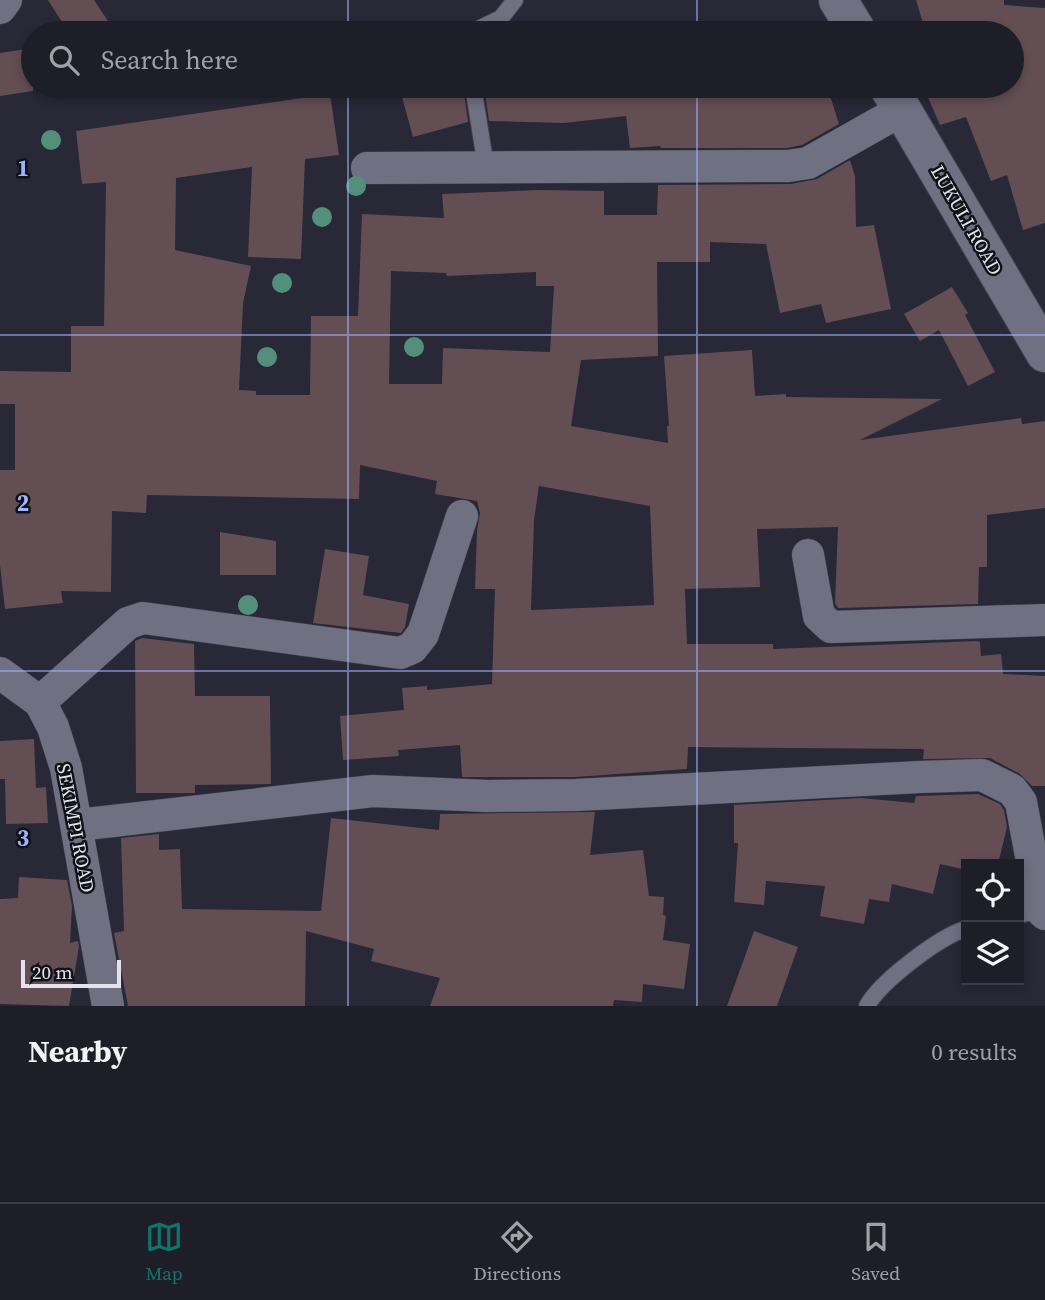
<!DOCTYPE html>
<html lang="en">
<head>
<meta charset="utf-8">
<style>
  :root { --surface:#1e1e29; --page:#2b2b35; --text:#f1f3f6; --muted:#a1a2a8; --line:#3c3c46; --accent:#0f766e }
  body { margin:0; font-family:"Source Serif 4",serif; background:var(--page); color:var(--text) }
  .controls { position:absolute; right:21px; bottom:21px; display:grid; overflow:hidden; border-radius:0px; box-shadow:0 4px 10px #0003 }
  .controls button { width:63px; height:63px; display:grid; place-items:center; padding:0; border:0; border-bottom:2px solid var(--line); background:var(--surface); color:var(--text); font:35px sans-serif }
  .scale { position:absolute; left:21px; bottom:18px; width:100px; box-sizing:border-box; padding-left:7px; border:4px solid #e3e3ee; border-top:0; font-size:19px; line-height:24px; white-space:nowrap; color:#e3e3ee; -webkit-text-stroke:5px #111118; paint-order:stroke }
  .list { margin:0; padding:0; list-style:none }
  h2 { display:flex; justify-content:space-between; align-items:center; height:91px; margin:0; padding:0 28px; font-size:30px }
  h2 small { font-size:23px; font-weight:400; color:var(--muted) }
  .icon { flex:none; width:38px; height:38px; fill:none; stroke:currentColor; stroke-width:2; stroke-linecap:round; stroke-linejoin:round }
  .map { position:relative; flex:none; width:1045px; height:1006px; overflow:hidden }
  .search { position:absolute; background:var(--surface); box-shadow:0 4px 10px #0003; left:21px; right:21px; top:21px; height:77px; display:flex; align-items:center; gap:18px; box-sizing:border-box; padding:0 24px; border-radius:38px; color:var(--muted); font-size:26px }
  .sheet { height:196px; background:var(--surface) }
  nav { display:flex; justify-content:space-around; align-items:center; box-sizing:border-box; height:98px; border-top:2px solid var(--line); background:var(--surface); font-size:19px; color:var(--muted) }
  nav a { display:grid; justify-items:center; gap:4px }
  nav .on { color:var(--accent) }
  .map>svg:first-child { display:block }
</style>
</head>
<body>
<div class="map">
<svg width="1045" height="1006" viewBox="0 0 1045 1006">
  <rect width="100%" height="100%" fill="#282837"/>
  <g fill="#634e54" fill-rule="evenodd">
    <path d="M 48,0 L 94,0 L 108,21 L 88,33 L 69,33 Z"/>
    <path d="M 916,0 L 1004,0 L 1004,5 L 1045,8 L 1045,223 L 1023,230 L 1007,175 L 991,181 L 966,117 L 940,125 L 923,86 L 1012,86 L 1012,33 L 926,33 Z"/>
    <path d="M 33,48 L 33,91 L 0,96 L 0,53 Z"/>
    <path d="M 399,86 L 463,86 L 468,122 L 413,137 Z"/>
    <path d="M 484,86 L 827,86 L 839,124 L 802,145 L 787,148 L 660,148 L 661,146 L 630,148 L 626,116 L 564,123 L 489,121 Z"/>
    <path d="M 330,94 L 339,155 L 305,159 L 301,259 L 248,257 L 252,167 L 176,178 L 175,250 L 251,266 L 243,303 L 239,390 L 256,391 L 256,395 L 310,395 L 311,316 L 358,316 L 362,214 L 444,218 L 442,194 L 538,190 L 604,191 L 604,215 L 657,215 L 658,185 L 791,184 L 817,179 L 850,160 L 855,176 L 856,227 L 874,225 L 891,309 L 826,323 L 821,304 L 780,313 L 766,244 L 710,242 L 710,262 L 657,262 L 658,356 L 581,360 L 571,426 L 668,443 L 667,426 L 669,426 L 664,356 L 752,350 L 755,396 L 786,394 L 786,397 L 942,399 L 860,440 L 1021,418 L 1022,424 L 1045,421 L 1045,508 L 987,515 L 987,567 L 979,567 L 978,604 L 838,608 L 835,603 L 838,527 L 757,529 L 760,587 L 685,589 L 687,644 L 773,644 L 773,649 L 977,641 L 980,642 L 981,656 L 1001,654 L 1003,674 L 1045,676 L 1045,786 L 1032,786 L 1020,774 L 990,758 L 923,759 L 924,749 L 688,747 L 687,769 L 575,777 L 462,777 L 460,745 L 398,750 L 399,756 L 343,760 L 340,716 L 404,710 L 402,688 L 427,686 L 427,690 L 492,684 L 495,589 L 475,589 L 477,530 L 480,513 L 477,501 L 435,494 L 437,481 L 360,465 L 359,499 L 147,495 L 146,513 L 112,511 L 111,592 L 61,591 L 63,603 L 5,609 L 0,565 L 0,470 L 15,470 L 15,404 L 0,404 L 0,371 L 71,372 L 71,326 L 104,326 L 106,182 L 82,184 L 76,131 ZM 391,271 L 446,273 L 447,276 L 536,272 L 536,286 L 554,286 L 550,352 L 443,348 L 442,384 L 389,384 ZM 539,486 L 650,506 L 654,605 L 531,610 L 534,520 Z"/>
    <path d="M 952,287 L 968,313 L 965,315 L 995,372 L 968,386 L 939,330 L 920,341 L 904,314 Z"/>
    <path d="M 220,532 L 276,541 L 276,575 L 220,575 Z"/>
    <path d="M 325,549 L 369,556 L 363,595 L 409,604 L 405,627 L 401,633 L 313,623 Z"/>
    <path d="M 142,638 L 194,644 L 195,696 L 270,696 L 271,784 L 195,785 L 195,793 L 136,793 L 135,641 Z"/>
    <path d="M 34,739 L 36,788 L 46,787 L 48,823 L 6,824 L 5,779 L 0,779 L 0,741 Z"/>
    <path d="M 978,794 L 1000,804 L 1004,810 L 1007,827 L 998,864 L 966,864 L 966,870 L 940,864 L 933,894 L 892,884 L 889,902 L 869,899 L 864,924 L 820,916 L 825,886 L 766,881 L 764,905 L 734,902 L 738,843 L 734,843 L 734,805 L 861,798 L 914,803 L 916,796 Z"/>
    <path d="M 595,812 L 590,855 L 643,850 L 649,896 L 664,897 L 663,915 L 666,916 L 663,940 L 690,944 L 684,989 L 643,984 L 642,1002 L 614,1000 L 613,1006 L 430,1006 L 440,978 L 371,961 L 374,949 L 306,931 L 305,1006 L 128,1006 L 114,933 L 124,931 L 121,838 L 159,834 L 159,850 L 180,849 L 182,909 L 321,911 L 331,818 L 439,830 L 440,814 Z"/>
    <path d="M 19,877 L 67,880 L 72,906 L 70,943 L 78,941 L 79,946 L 69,1006 L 0,1004 L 0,899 L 18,898 Z"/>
    <path d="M 754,931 L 798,947 L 777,1006 L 727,1006 Z"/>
  </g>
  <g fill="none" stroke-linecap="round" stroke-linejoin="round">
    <g stroke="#434350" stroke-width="18">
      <g id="service">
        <path d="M 470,33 L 501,18 L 515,0"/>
        <path d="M 473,86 L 486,167"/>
        <path d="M 1019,915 L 1041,910"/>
        <path d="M 867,1006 C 880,982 940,936 966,929"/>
      </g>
    </g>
    <g stroke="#434350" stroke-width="33">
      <g id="minor">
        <path d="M 0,8 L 6,0"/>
        <path d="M 367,168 L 788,166 L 808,163 L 902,110"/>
        <path d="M 808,555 L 819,616 L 831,627 L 1045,620"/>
        <path d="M 0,673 L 40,702 L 53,727 L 66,768 L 108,1006"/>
        <path d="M 40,702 L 128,623 L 143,618 L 400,653 L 412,648 L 423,634 L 462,516"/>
        <path d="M 78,825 L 373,791 L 487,796 L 576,795 L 920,777 L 982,775 L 1012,790 L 1021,802 L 1041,910 L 1045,914"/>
      </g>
    </g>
    <g stroke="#434350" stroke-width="40">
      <g id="tertiary">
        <path d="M 838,0 L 858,33"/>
        <path d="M 888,86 L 1045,353"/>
      </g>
    </g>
    <use href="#service" stroke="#707083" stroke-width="16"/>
    <use href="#minor" stroke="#707083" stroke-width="32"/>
    <use href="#tertiary" stroke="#707083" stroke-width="38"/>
  </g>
  <g fill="#548f7c">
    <circle cx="51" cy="140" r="10"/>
    <circle cx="356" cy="186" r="10"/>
    <circle cx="322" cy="217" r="10"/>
    <circle cx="282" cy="283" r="10"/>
    <circle cx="414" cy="347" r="10"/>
    <circle cx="267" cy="357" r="10"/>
    <circle cx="248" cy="605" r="10"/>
  </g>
  <path fill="none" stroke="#9eb4fd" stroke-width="2" stroke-opacity="0.55" d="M 348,0 L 348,33M 697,0 L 697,33M 348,86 L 348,1006M 697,86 L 697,1006M 0,335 L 1045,335M 0,671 L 1045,671"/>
  <g text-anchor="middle" stroke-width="5" stroke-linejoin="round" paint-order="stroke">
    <g font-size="19" fill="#e3e3ee" stroke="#111118">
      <text transform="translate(967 220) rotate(60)" y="7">LUKULI ROAD</text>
      <text transform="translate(76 828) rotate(79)" y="7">SEKIMPI ROAD</text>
    </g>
  </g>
  <g font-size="23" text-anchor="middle" font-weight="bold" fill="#9eb4fd" stroke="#111118" stroke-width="5" stroke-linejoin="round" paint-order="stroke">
    <text x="23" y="176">1</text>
    <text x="23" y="511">2</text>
    <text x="23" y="846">3</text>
  </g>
</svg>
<div class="controls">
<button><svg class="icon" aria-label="locate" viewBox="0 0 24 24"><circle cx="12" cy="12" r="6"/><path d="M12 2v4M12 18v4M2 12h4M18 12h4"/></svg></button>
<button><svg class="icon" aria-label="layers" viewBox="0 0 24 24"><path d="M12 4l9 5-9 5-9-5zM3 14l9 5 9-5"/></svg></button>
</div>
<div class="scale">20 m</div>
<div class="search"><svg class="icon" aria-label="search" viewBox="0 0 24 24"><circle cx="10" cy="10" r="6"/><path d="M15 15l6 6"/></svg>Search here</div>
</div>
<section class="sheet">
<h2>Nearby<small>0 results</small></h2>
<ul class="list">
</ul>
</section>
<nav>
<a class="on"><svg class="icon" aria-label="map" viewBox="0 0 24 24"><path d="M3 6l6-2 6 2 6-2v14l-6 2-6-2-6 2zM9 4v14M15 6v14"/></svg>Map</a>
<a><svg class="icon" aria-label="directions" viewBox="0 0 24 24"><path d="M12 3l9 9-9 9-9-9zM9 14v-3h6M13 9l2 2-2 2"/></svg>Directions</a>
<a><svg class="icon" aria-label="saved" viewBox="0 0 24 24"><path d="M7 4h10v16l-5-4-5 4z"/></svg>Saved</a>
</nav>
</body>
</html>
